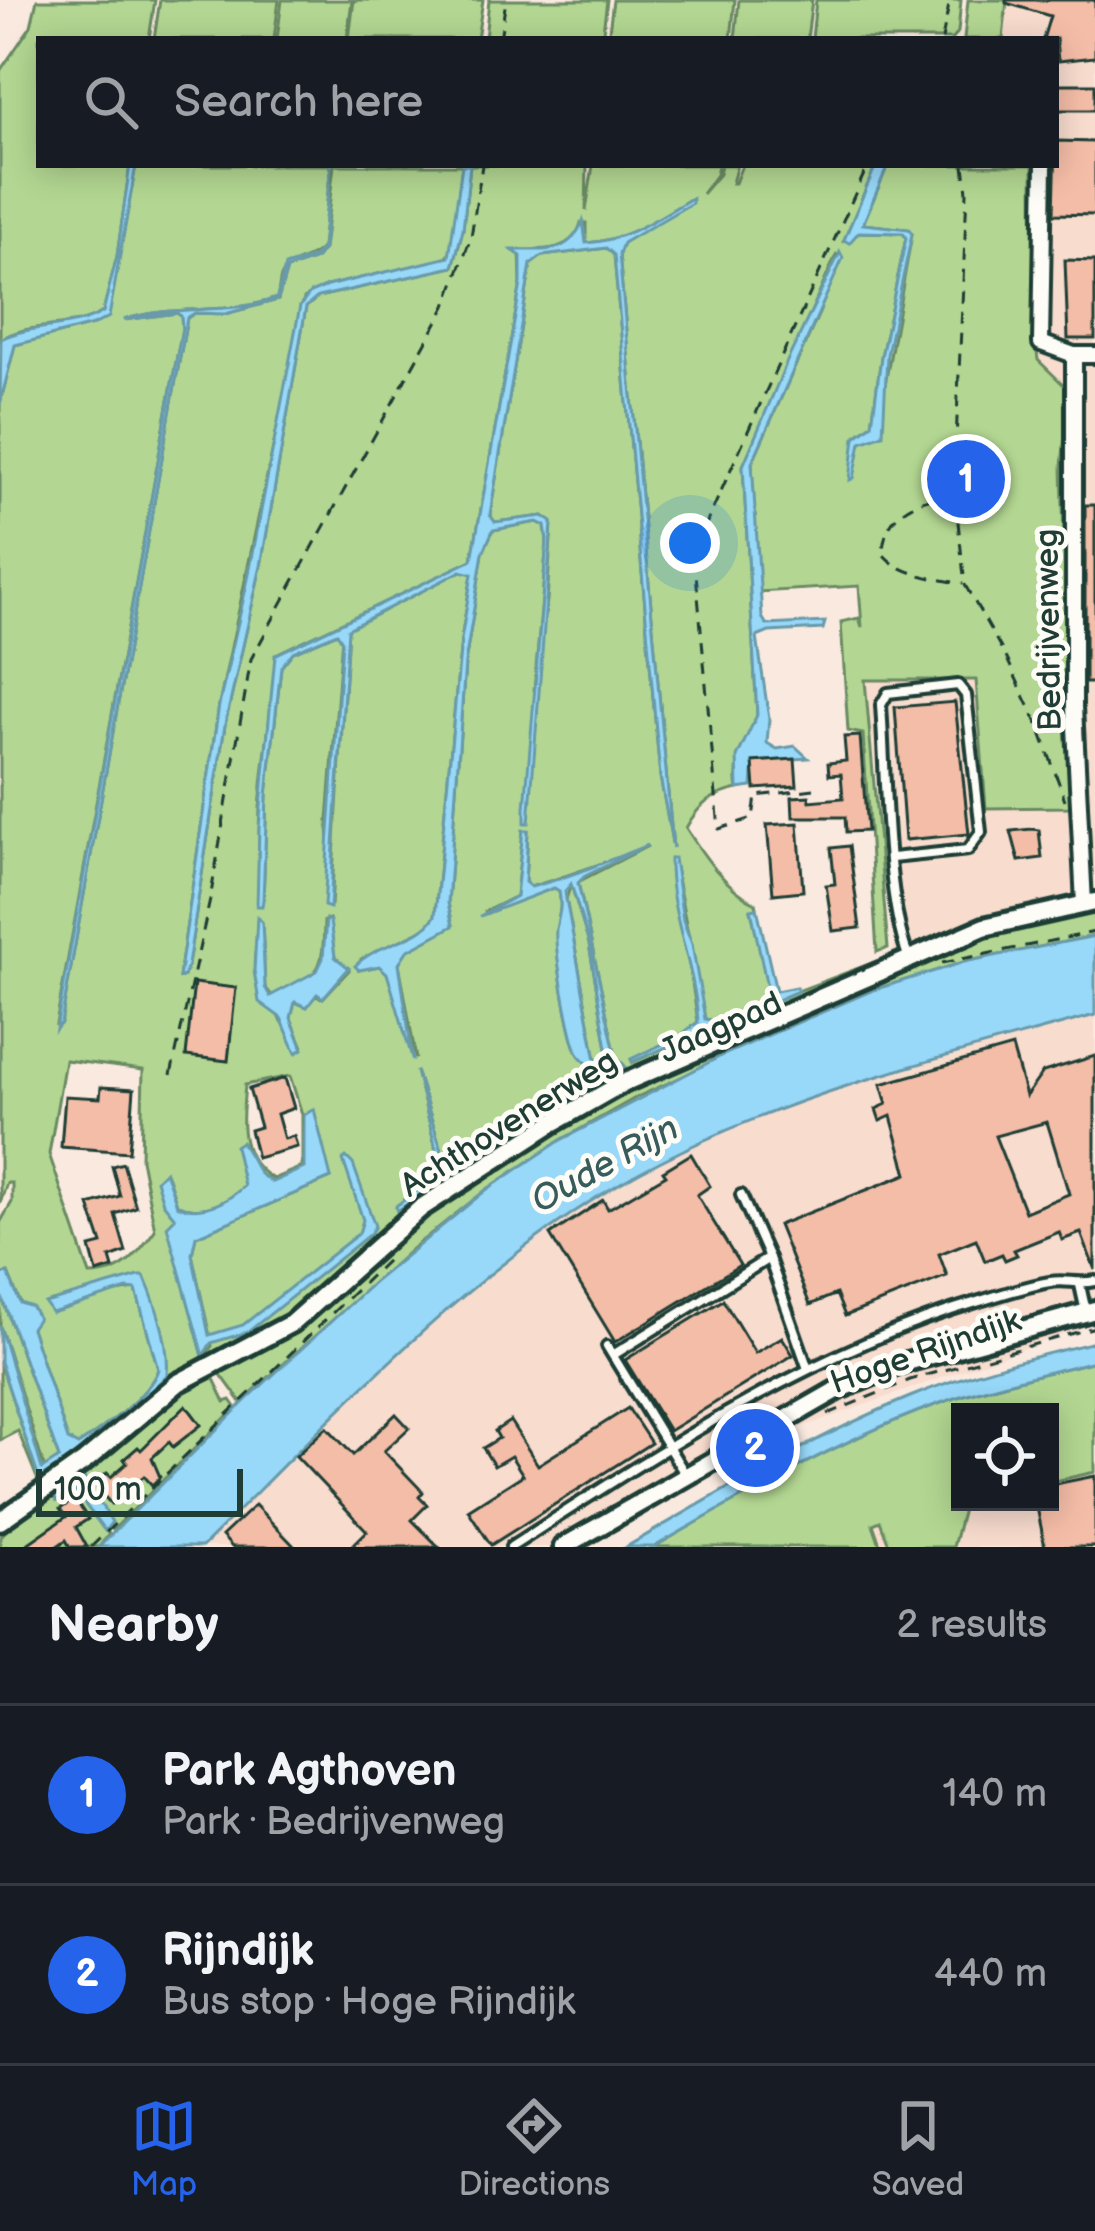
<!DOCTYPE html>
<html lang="en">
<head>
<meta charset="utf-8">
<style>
  :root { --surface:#171b24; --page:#20242c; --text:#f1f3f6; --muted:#9ea1a6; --line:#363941; --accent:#2563eb }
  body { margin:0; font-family:"Balsamiq Sans",sans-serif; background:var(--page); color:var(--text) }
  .controls { position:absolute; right:36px; bottom:36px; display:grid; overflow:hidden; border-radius:0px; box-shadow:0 6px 30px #0003 }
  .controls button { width:108px; height:108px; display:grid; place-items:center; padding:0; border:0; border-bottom:3px solid var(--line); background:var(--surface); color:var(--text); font:60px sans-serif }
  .scale { position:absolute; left:36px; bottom:30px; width:207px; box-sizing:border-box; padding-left:12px; border:6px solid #1f3d34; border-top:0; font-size:33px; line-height:42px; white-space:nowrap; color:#1f3d34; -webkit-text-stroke:9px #fdfcf7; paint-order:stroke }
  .you { position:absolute; left:690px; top:543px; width:42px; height:42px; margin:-30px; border:9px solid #fff; border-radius:50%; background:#1a73e8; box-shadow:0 0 0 18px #1a73e833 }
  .badge { display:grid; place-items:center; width:78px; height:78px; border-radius:50%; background:var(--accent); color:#fff; font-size:39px; font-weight:700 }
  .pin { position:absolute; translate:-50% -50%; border:6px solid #fff; box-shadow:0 3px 12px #0006 }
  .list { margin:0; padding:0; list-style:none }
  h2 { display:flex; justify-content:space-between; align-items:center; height:156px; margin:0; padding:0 48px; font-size:51px }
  h2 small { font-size:39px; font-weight:400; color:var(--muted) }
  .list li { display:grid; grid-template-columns:78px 1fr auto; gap:36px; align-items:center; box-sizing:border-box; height:180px; padding:0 48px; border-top:3px solid var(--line) }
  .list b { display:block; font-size:45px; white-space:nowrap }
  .list p { margin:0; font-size:39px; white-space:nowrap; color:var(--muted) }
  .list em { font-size:39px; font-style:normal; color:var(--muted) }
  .icon { flex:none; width:66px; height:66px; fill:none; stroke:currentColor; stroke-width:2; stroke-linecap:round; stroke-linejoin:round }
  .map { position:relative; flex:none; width:1095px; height:1547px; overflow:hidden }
  .search { position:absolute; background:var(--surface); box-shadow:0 6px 30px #0003; left:36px; right:36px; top:36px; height:132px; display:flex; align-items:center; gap:30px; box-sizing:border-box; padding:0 42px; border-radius:0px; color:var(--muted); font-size:45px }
  .sheet { height:516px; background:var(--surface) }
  nav { display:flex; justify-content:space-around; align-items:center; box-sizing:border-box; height:168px; border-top:3px solid var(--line); background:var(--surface); font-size:33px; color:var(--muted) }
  nav a { display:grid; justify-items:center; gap:6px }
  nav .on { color:var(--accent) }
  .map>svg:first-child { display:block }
</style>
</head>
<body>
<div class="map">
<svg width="1095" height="1547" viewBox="0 0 1095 1547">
  <rect width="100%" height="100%" fill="#fae9df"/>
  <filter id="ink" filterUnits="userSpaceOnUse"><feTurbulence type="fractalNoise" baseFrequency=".00833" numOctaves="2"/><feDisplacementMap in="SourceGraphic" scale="24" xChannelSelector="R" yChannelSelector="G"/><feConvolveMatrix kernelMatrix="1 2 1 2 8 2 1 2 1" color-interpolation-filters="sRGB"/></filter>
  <g filter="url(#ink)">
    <g fill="#f8dcce">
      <path d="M 1007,0 L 1095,0 L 1095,895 L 986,920 L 891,955 L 897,938 L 865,680 L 976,680 L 986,807 L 1071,807 L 1062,466 L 1069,390 L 1038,360 L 1034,328 L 1033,165 L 1056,165 L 1056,39 L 1003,39 Z"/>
      <path d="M 1095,1002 L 1095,1323 L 707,1461 L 574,1547 L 180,1547 L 476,1277 L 570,1205 L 728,1121 Z"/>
      <path d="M 1095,1453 L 1095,1547 L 821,1547 L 917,1505 L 1050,1502 L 1050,1465 Z"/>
    </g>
    <g fill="#b3d792" stroke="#698a63" stroke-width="3" fill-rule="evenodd">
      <path d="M 37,0 L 155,0 L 149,39 L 39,39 L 39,165 L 130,165 L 117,256 L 103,312 C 72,332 30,320 0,340 L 0,71 L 31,26 Z"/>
      <path d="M 160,0 L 279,0 L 274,39 L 154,39 Z"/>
      <path d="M 282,0 L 352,0 L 347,39 L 277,39 Z"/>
      <path d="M 354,0 L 483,0 L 477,39 L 349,39 Z"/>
      <path d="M 489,0 L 607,0 L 602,39 L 485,39 Z"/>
      <path d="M 613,0 L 735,0 L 731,39 L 608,39 Z"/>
      <path d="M 739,0 L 812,0 L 807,39 L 735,39 Z"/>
      <path d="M 816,0 L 961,0 L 958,32 L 953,39 L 812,39 Z"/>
      <path d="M 968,0 L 1007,0 L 1003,39 L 964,39 Z"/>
      <path d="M 136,165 L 331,165 L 322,247 C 311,262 288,259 281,277 C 279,284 279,291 277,298 C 228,316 174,303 124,320 L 177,313 L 181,316 L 182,328 L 56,1024 L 61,1023 L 187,318 L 195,313 L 225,314 L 278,300 L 287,269 L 316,259 L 324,249 L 334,165 L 462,165 L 452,251 L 444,259 L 327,286 L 304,299 L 219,705 L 179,978 L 184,976 L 188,965 L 225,725 L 261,566 L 306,307 L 318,297 L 453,267 L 463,229 L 470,165 L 587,165 L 586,211 L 593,165 L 718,165 L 716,175 L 702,194 L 719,174 L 721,165 L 737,165 L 732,183 L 735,183 L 742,165 L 876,165 L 844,240 L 859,232 L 903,233 L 906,238 L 881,357 L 872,424 L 857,435 L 858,452 L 861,442 L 876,435 L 912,234 L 898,228 L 863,224 L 888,165 L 1033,165 L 1034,328 L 1038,360 L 1069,390 L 1062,466 L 1071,807 L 986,808 L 976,680 L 865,680 L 888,948 L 877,952 L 863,734 L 848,731 L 841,622 L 859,618 L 862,627 L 859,586 L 758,592 L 752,463 L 820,311 L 837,253 L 743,466 L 757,715 C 749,743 732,758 738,789 C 711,795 699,804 686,828 C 704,856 726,889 756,903 L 757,908 L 751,910 L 770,994 C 757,1008 722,1024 705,1019 L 673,858 L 698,1022 L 680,1036 L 631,1059 L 633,1062 L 747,1010 L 986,920 L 1095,895 L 1095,936 L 964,962 L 874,990 L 637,1097 L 561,1140 L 486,1190 L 413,1248 L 241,1402 L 206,1354 L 212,1346 L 192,1254 L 196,1236 L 331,1178 L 304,1115 L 304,1168 L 272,1182 L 260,1174 L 241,1142 L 245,1186 C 226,1203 202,1215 177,1205 L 166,1172 L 175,1218 L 168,1226 L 203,1356 L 225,1402 L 231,1400 L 236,1407 L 113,1530 L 71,1457 L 164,1381 L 167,1358 L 144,1277 L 45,1303 L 136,1289 L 158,1369 C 150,1395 101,1430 78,1445 L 68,1440 L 31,1328 L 8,1273 L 0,1275 L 0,1223 L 12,1202 L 12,1183 L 7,1183 L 0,1203 L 0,404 L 15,345 L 93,325 L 109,312 ZM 690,199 L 623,243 L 619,254 L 673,848 L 660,776 L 614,255 L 607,248 L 542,256 L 531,264 L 490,515 L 495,522 L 543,516 L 552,523 L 547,600 L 534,691 L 547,541 L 545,526 L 537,522 L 493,530 L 483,553 L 465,663 L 448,903 L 453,925 L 406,951 L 399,963 L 416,1059 L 387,973 L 379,966 L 359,970 L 361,959 L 426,928 L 435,916 L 461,640 L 472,574 L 467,570 L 461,571 L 348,629 L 331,906 L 328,821 L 342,636 L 337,633 L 293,652 L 281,667 L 267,795 L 263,900 C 250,819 271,735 276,654 L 472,560 L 521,283 L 520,250 C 546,250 573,251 581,223 L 586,223 L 586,243 C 624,241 659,219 690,199 ZM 523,831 L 528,831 L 525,882 L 530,887 C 571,875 609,861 648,846 L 578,882 L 616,1057 L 624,1065 L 397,1210 L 396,1206 L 442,1172 L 416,1071 L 444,1158 L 453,1166 L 594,1073 L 594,1068 C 589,1064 583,1061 579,1055 C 570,1040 554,948 557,929 C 559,914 562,908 559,891 L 554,888 L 484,912 L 516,896 ZM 329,919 L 335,957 L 349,970 L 323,998 L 314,996 L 307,1007 L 295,1002 L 291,1018 L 303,1047 C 286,1026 261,999 255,972 C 252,957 259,936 262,922 L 265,987 L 273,997 C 320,972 323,976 324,921 ZM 65,1060 L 143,1070 L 141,1159 L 155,1230 C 137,1255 123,1275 90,1275 L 49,1154 ZM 290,1076 L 302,1114 L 302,1167 L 273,1179 C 236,1157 242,1121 245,1085 Z"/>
      <path d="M 571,884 L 589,944 L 608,1054 L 616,1067 L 602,1073 L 598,1071 L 566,899 Z"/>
      <path d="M 0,1292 L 59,1458 L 45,1470 L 0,1326 Z"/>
      <path d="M 1095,1361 L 1095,1472 L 1050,1482 L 1050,1412 L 960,1412 L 960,1502 L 974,1502 L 964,1505 L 953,1547 L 890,1547 L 880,1521 L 873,1524 L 881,1547 L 654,1547 C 750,1492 847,1435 952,1399 C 999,1383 1047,1373 1095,1361 Z"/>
      <path d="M 0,1362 L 38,1476 L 43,1478 L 61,1465 L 72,1484 L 54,1498 L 57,1501 L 75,1490 L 109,1534 L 99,1547 L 0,1547 L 0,1537 L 16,1521 L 0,1533 L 0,1510 L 39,1483 L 18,1431 L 0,1440 Z"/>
    </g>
    <g fill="#98d8f9" stroke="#689aaa" stroke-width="3" fill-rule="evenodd">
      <path d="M 130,165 L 136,165 L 109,317 L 93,325 L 15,345 L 0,404 L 1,339 C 33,323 72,331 103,312 L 117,256 Z"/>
      <path d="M 331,165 L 324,249 L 316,259 L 287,269 L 278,300 L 225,314 L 195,313 L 187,318 L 61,1023 L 56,1029 L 182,328 L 181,316 L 177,313 L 124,320 C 174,303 228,316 277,298 L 285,266 L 314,257 L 322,248 Z"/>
      <path d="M 462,165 L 470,165 L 463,229 L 453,267 L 318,297 L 306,307 L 261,566 L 225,725 L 188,965 L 184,976 L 179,978 L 219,705 L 248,579 L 300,306 L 310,293 L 327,286 L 449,257 Z"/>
      <path d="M 876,165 L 888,165 L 863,224 L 909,229 L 912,234 L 887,355 L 883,434 L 861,442 L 854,478 L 850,480 L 855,437 L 872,424 L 881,357 L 906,238 L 903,233 L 859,232 L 849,243 L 844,240 Z"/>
      <path d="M 692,198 L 692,203 L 623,243 L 619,254 L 673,848 L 660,776 L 614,255 L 606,248 L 542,256 L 531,264 L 490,515 L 495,522 L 543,516 L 552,522 L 529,823 L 525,823 L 525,808 L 547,540 L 545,526 L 537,522 L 493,530 L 483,553 L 465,663 L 448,903 L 453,926 L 407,951 L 399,963 L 413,1061 L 387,973 L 379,966 L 359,970 L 355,966 C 377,942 419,942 435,916 L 461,640 L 472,574 L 461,571 L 348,629 L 330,908 L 324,906 L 342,641 L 337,633 L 293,652 L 281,667 L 267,795 L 263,900 L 262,906 L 257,906 L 259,828 L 275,655 L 472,560 L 521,283 L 521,256 L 512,250 C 547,249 568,256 583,221 L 586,243 C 626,241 659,217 692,198 Z"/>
      <path d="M 840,252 L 843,258 L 752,463 L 762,617 L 767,625 L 825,622 L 823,629 L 769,632 L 757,637 L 769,719 L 767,743 L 777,749 L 795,746 L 808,758 L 754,762 L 752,787 L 738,789 L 737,757 L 757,715 L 743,466 L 788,359 Z"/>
      <path d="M 523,830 L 528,830 L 525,882 L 531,887 C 571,877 609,860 648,845 L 585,876 L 578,883 L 616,1057 L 626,1068 L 538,1118 L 397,1211 L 396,1206 L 442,1172 L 416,1071 L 444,1158 L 453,1166 L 594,1073 L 594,1068 C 589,1064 583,1061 579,1055 C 570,1040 554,947 556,929 C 559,914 562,908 559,891 L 554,888 L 480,916 L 516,896 ZM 571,884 L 589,944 L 608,1054 L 616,1067 L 602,1073 L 598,1071 L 566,899 L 565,891 Z"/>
      <path d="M 674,858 L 683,920 L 692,944 L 705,1019 L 716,1021 L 769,997 L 751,909 L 757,908 L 776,991 L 796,987 L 798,991 L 632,1062 L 631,1059 L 680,1036 L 698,1022 C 695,966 669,914 670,859 Z"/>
      <path d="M 257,917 L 262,922 L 265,987 L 270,996 L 317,971 L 323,958 L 326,919 L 330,921 L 335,957 L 349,968 L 323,998 L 317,994 L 307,1007 L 295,1002 L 291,1018 L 303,1049 L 296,1053 L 281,1018 L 259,1002 L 254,971 Z"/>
      <path d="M 1095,936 L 1095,1015 C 925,1063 750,1102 599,1196 C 449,1290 326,1424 202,1547 L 99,1547 L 247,1399 L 375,1281 L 486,1190 L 561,1140 L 723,1055 L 873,990 L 964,962 Z"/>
      <path d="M 314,1109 L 331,1178 L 196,1236 L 192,1254 L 209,1335 L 243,1325 L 359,1233 L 363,1220 L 343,1160 L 346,1157 L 353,1164 L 375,1226 L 370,1234 L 248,1332 L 211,1343 L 203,1356 L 167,1226 L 175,1218 L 163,1203 L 156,1180 L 165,1171 L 177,1205 C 202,1215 226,1203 244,1186 L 235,1146 L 241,1142 L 260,1174 L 272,1182 L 304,1168 L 304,1115 Z"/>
      <path d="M 8,1273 L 20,1303 L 32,1307 L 38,1318 L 31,1328 L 68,1440 L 78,1445 C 100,1431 151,1394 158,1369 L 136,1290 L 127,1289 L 52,1313 L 45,1303 L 139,1276 L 144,1276 C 156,1304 170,1345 167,1375 L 132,1410 L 71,1457 L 112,1522 L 105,1531 L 75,1491 L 56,1501 L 54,1497 L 71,1484 L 62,1466 L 43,1478 L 38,1476 L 0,1362 L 0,1326 L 42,1469 L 59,1458 L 0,1292 L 0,1275 Z"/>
      <path d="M 1095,1342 L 1095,1361 C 1047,1373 999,1383 952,1399 C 847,1435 750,1492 654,1547 L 626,1547 C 719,1493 810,1438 910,1397 C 969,1372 1033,1357 1095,1342 Z"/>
    </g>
    <g fill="#f4bda7" stroke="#1f3d34" stroke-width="3" fill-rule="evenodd">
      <path d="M 1006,0 L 1095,0 L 1095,57 L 1058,61 L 1056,39 L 1043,39 L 1050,16 L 1006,3 Z"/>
      <rect x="1056" y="84" width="39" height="26"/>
      <path d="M 1056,141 L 1095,142 L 1095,215 L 1054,214 Z"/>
      <path d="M 1065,260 L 1095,261 L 1095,339 L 1068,339 Z"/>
      <rect x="1085" y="505" width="10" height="178"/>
      <path d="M 955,702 L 969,834 L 905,840 L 895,707 Z"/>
      <path d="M 860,736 L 867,831 L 846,832 L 845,817 L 793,817 L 792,797 L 809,796 L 810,801 L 843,798 L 841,774 L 829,775 L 828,763 L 846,761 L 844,737 Z"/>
      <path d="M 795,759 L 797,786 L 755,789 L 753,762 Z"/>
      <path d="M 798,823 L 803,891 L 773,894 L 767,825 Z"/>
      <path d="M 1032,829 L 1039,830 L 1042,858 L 1019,861 L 1011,831 Z"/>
      <path d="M 849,846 L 860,928 L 833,931 L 826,885 L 835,884 L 831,848 Z"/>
      <path d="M 194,983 L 236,988 L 228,1061 L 186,1056 Z"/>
      <path d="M 1012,1047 L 1026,1096 L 1043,1072 L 1095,1056 L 1095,1270 L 1081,1233 L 1062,1240 L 1059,1232 L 1014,1250 L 1017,1255 L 1005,1260 L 1002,1254 L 985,1261 L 976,1239 L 939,1254 L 947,1276 L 845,1316 L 836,1294 L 810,1305 L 778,1225 L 907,1174 L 891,1116 L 880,1121 L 876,1109 L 887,1104 L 881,1084 ZM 1047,1122 L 1069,1194 L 1025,1212 L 995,1136 Z"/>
      <path d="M 285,1078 L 294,1108 L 277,1114 L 284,1139 L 294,1136 L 297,1147 L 257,1158 L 250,1130 L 260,1127 L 249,1089 Z"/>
      <path d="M 101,1087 L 134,1089 L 129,1152 L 61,1147 L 65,1096 L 100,1098 Z"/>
      <path d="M 691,1154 L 710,1186 L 697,1195 L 740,1265 L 615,1342 L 550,1235 L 603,1200 L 608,1209 L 666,1175 L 663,1171 Z"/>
      <path d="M 123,1163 L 136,1207 L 115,1214 L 126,1252 L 110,1258 L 113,1268 L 97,1273 L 90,1247 L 102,1244 L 89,1205 L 120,1196 L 112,1166 Z"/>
      <path d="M 723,1300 L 755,1353 L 782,1337 L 793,1355 L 669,1431 L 625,1360 Z"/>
      <path d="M 186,1405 L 201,1425 L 173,1447 L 169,1442 L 152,1458 L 160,1477 L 152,1485 L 144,1476 L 111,1504 L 94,1485 L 107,1473 L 111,1477 L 127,1463 L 124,1459 L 138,1447 L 141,1450 Z"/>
      <path d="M 628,1408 L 651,1443 L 491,1545 L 468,1510 L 523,1475 L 511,1456 L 494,1466 L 483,1448 L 499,1438 L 495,1431 L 510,1421 L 538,1465 Z"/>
      <path d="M 396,1414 L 409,1428 L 384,1451 L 423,1492 L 419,1497 L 427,1505 L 412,1520 L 439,1547 L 351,1547 L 367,1531 L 296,1456 L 327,1427 L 353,1455 Z"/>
      <path d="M 1095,1476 L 1095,1547 L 1045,1547 L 1036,1502 L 1050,1502 L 1050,1485 Z"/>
      <path d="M 75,1499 L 88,1519 L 76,1527 L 87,1547 L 70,1547 L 66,1540 L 56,1547 L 23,1547 L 66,1517 L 60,1509 Z"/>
      <path d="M 255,1505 L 295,1547 L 232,1547 L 222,1536 Z"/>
    </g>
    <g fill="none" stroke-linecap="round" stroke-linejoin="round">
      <g stroke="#1f3d34" stroke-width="16">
        <g id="service">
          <path d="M 892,858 L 968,850 L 981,832 L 966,695 L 958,685 L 888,693 L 881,705 C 886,775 885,894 908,956"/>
          <path d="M 741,1195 L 769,1258"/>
          <path d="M 1080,1285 L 1086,1312"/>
          <path d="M 607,1346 L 685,1474"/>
          <path d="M 613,1355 L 769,1258 L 808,1369"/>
          <path d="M 511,1547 C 660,1451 808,1352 980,1301 C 1002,1294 1027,1286 1050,1282 C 1066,1279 1079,1285 1095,1281"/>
        </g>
      </g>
      <g stroke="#1f3d34" stroke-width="22">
        <g id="minor">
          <path d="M 1044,165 L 1041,343 L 1074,355 L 1095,355"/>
          <path d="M 1074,355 L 1074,707 L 1084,904"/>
        </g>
      </g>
      <g stroke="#1f3d34" stroke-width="26">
        <g id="tertiary">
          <path d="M 0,1521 L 85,1461 L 178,1383 L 292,1323 L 421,1208 L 551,1124 L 621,1084 L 984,927 L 1095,902"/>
          <path d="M 563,1547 L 837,1390 L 903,1363 L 1095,1310"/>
        </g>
      </g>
      <g stroke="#1f3d34" stroke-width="3" stroke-dasharray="12 9" stroke-linecap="butt">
        <path d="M 500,39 L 506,0"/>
        <path d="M 942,39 L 950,0"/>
        <path d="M 964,165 L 967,192 L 954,486 L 965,585 L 1007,659 L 1039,727 L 1065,800"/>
        <path d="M 954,496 C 917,496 883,513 883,554 C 901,576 937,578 963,584"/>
        <path d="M 814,789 L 756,796 L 753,818 L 719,829 L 694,551 L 868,165"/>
        <path d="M 942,963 L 1095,932"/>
        <path d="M 171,1075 L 210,900 L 251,659 L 446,306 L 471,237 L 482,165"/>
        <path d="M 828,1414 L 910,1380 L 1095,1327"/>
        <path d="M 91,1547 L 387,1260"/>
      </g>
      <use href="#service" stroke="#fdfcf7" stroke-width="8"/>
      <use href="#minor" stroke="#fdfcf7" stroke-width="14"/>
      <use href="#tertiary" stroke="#fdfcf7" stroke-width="16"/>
    </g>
  </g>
  <g text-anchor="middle" stroke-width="10" stroke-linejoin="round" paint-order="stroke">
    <g font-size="33" fill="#1f3d34" stroke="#fdfcf7">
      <text transform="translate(1047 630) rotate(-91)" y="12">Bedrijvenweg</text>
      <text transform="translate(720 1026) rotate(-24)" y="12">Jaagpad</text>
      <text transform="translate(508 1122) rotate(-32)" y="12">Achthovenerweg</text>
      <text transform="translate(925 1350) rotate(-19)" y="12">Hoge Rijndijk</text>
    </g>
    <g font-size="36" font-style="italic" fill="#375c5b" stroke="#fdfcf7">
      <text transform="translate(604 1163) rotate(-29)" y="13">Oude Rijn</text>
    </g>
  </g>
</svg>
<div class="controls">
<button><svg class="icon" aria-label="locate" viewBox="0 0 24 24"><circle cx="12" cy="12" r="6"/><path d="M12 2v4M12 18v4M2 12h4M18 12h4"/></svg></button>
</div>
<div class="scale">100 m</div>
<div class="you"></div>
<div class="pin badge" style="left:966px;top:479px">1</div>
<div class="pin badge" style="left:755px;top:1448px">2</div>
<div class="search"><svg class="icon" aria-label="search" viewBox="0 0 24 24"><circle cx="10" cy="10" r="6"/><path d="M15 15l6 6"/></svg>Search here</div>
</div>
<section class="sheet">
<h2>Nearby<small>2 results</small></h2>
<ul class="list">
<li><span class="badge">1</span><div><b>Park Agthoven</b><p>Park · Bedrijvenweg</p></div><em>140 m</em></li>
<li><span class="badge">2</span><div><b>Rijndijk</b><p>Bus stop · Hoge Rijndijk</p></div><em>440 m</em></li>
</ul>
</section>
<nav>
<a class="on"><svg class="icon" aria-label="map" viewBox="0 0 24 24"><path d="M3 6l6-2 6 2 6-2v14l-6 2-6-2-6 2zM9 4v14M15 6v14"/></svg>Map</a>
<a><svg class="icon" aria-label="directions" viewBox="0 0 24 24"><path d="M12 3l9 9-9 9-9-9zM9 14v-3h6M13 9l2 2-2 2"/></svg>Directions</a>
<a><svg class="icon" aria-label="saved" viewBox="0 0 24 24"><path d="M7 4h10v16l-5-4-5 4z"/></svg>Saved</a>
</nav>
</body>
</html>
